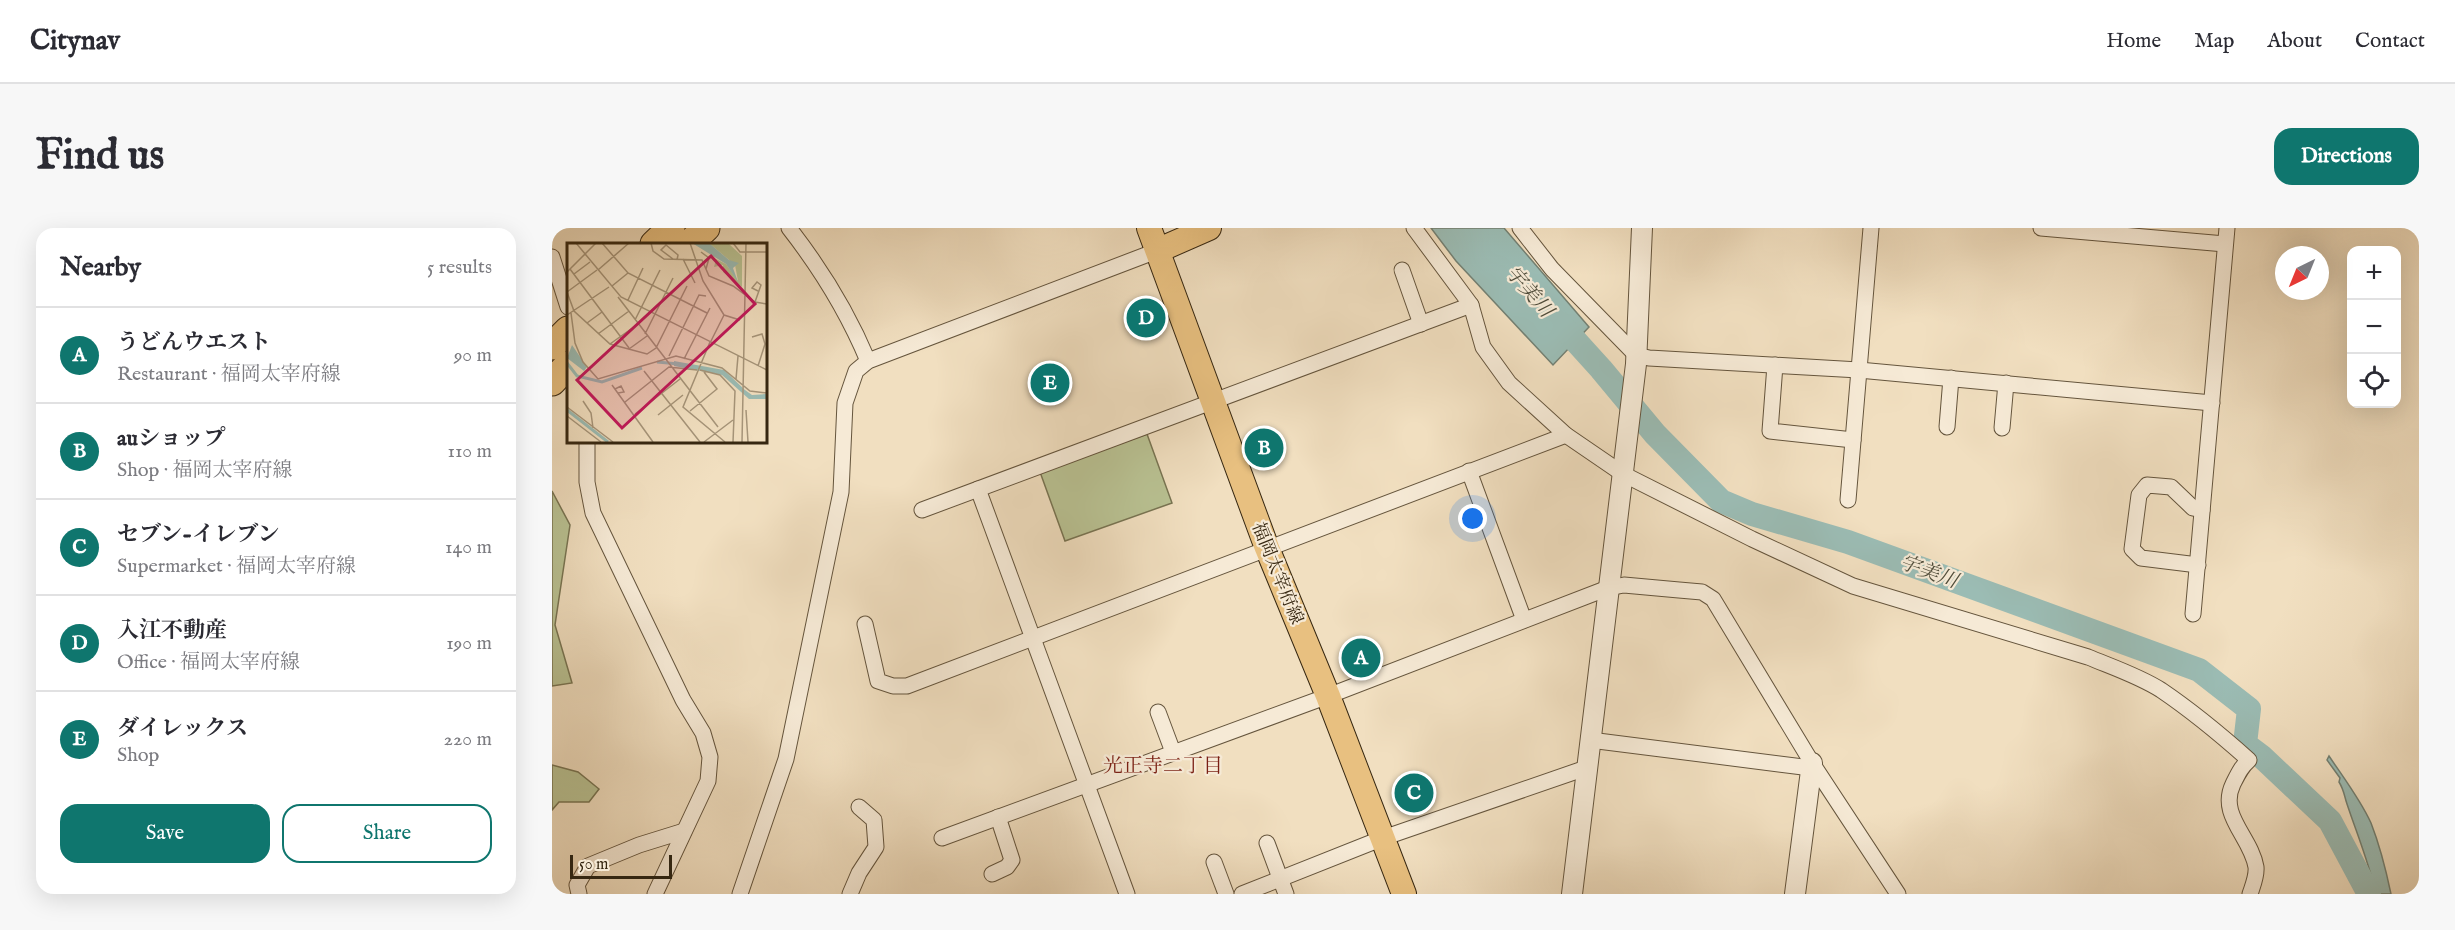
<!DOCTYPE html>
<html lang="en">
<head>
<meta charset="utf-8">
<style>
  :root { --surface:#fff; --page:#f7f7f7; --text:#2b2b33; --muted:#7c7c81; --line:#e1e1e2; --accent:#0f766e }
  body { margin:0; font-family:"IM FELL English","Noto Serif JP",serif; background:var(--page); color:var(--text) }
  .controls { position:absolute; right:18px; top:18px; display:grid; overflow:hidden; border-radius:12px; box-shadow:0 6px 24px #0002 }
  .controls button { width:54px; height:54px; display:grid; place-items:center; padding:0; border:0; border-bottom:2px solid var(--line); background:var(--surface); color:var(--text); font:30px sans-serif }
  .compass { position:absolute; left:1723px; top:18px; width:54px; height:54px; border-radius:50%; background:var(--surface); box-shadow:0 6px 24px #0002; rotate:223deg }
  .scale { position:absolute; left:18px; bottom:15px; width:102px; box-sizing:border-box; padding-left:6px; border:3px solid #362711; border-top:0; font-size:16px; line-height:21px; white-space:nowrap; color:#362711; -webkit-text-stroke:4px #f6ead6; paint-order:stroke }
  .you { position:absolute; left:921px; top:291px; width:21px; height:21px; margin:-15px; border:4px solid #fff; border-radius:50%; background:#1a73e8; box-shadow:0 0 0 9px #1a73e833 }
  .badge { display:grid; place-items:center; width:39px; height:39px; border-radius:50%; background:var(--accent); color:#fff; font-size:20px; font-weight:700 }
  .pin { position:absolute; translate:-50% -50%; border:3px solid #fff; box-shadow:0 2px 6px #0006 }
  .list { margin:0; padding:0; list-style:none }
  h2 { display:flex; justify-content:space-between; align-items:center; height:78px; margin:0; padding:0 24px; font-size:26px }
  h2 small { font-size:20px; font-weight:400; color:var(--muted) }
  .list li { display:grid; grid-template-columns:39px 1fr auto; gap:18px; align-items:center; box-sizing:border-box; height:96px; padding:0 24px; border-top:2px solid var(--line) }
  .list b { display:block; font-size:22px; white-space:nowrap }
  .list p { margin:0; font-size:20px; white-space:nowrap; color:var(--muted) }
  .list em { font-size:20px; font-style:normal; color:var(--muted) }
  .actions { display:flex; gap:12px; padding:18px 24px }
  .actions a { flex:1; padding:14px 0; border:2px solid var(--accent); border-radius:18px; text-align:center; font-size:21px; color:var(--accent) }
  .actions .main { background:var(--accent); color:#fff }
  .icon { flex:none; width:33px; height:33px; fill:none; stroke:currentColor; stroke-width:2; stroke-linecap:round; stroke-linejoin:round }
  .map { position:relative; flex:none; width:1867px; height:666px; overflow:hidden; border-radius:18px }
  header { display:flex; align-items:center; gap:36px; box-sizing:border-box; height:84px; padding:0 30px; background:var(--surface); border-bottom:2px solid var(--line) }
  header strong { font-size:28px }
  nav { display:flex; gap:33px; margin-inline-start:auto; font-size:21px }
  .intro { display:flex; align-items:center; justify-content:space-between; box-sizing:border-box; height:144px; padding:0 36px }
  h1 { margin:0; font-size:42px }
  .button { padding:15px 27px; border-radius:18px; background:var(--accent); color:#fff; font-size:21px; font-weight:700 }
  main { display:flex; gap:36px; padding:0 36px }
  aside { flex:1; background:var(--surface); border-radius:18px; box-shadow:0 6px 24px #0002 }
  .map>svg:first-child { display:block }
</style>
</head>
<body>
<header>
<strong>Citynav</strong>
<nav><a>Home</a><a>Map</a><a>About</a><a>Contact</a></nav>
</header>
<div class="intro"><h1>Find us</h1><a class="button">Directions</a></div>
<main>
<aside>
<h2>Nearby<small>5 results</small></h2>
<ul class="list">
<li><span class="badge">A</span><div><b>うどんウエスト</b><p>Restaurant · 福岡太宰府線</p></div><em>90 m</em></li>
<li><span class="badge">B</span><div><b>auショップ</b><p>Shop · 福岡太宰府線</p></div><em>110 m</em></li>
<li><span class="badge">C</span><div><b>セブン-イレブン</b><p>Supermarket · 福岡太宰府線</p></div><em>140 m</em></li>
<li><span class="badge">D</span><div><b>入江不動産</b><p>Office · 福岡太宰府線</p></div><em>190 m</em></li>
<li><span class="badge">E</span><div><b>ダイレックス</b><p>Shop</p></div><em>220 m</em></li>
</ul>
<div class="actions"><a class="main">Save</a><a>Share</a></div>
</aside>
<div class="map">
<svg width="1867" height="666" viewBox="0 0 1867 666">
  <rect width="100%" height="100%" fill="#f1dfc0"/>
  <filter id="stains"><feTurbulence type="fractalNoise" baseFrequency=".00333" numOctaves="4"/><feColorMatrix values="0 0 0 0 .2 0 0 0 0 .09 0 0 0 0 .02 0 0 0 .5 -.17"/></filter>
  <radialGradient id="worn" r=".72"><stop offset=".6" stop-color="#630" stop-opacity="0"/><stop offset="1" stop-color="#630" stop-opacity=".3"/></radialGradient>
  <g fill="#b9c293" stroke="#787452" stroke-width="1.5">
    <path d="M 595,206 L 620,275 L 513,313 L 488,244 Z"/>
    <path d="M 0,263 L 18,297 L 3,397 L 20,455 L 0,458 Z"/>
    <path d="M 0,537 L 26,544 L 47,561 L 37,574 L 7,574 L 0,582 Z"/>
  </g>
  <g fill="#9bbcb4" stroke="#738073" stroke-width="1.5">
    <path d="M 879,0 L 952,0 L 1037,99 L 1001,137 L 904,33 Z"/>
    <path d="M 1777,528 C 1791,549 1808,571 1819,595 C 1828,618 1834,642 1839,666 L 1824,666 C 1817,635 1805,606 1795,576 C 1792,567 1792,562 1787,554 L 1788,550 L 1775,532 Z"/>
  </g>
  <g fill="none" stroke-linecap="round" stroke-linejoin="round">
    <path stroke="#9bbcb4" stroke-width="24" d="M 1001,88 L 1049,141 L 1103,206 L 1169,273 L 1200,286 L 1296,314 L 1647,442 L 1697,481 L 1693,516 L 1709,528 L 1778,593 L 1817,666"/>
    <g stroke="#65553d" stroke-width="17">
      <g id="minor">
        <path d="M 237,0 C 269,41 296,85 316,133"/>
        <path d="M 862,0 L 919,77 L 931,119 L 957,155 L 1014,207 L 1071,246 L 1200,311 L 1301,358 L 1536,429 C 1560,439 1587,448 1609,462 C 1640,483 1669,507 1697,532 C 1689,539 1686,546 1681,556 C 1666,587 1699,609 1704,639 C 1705,648 1701,657 1698,666"/>
        <path d="M 968,0 L 1000,41 L 1084,127 L 1097,130 L 1307,142 L 1660,175"/>
        <path d="M 1489,0 L 1673,16"/>
        <path d="M 0,29 L 16,79"/>
        <path d="M 850,42 L 869,96"/>
        <path d="M 1223,137 L 1218,203 L 1301,212"/>
        <path d="M 1395,199 L 1399,150"/>
        <path d="M 1450,200 L 1454,155"/>
        <path d="M 35,213 L 35,254 L 41,285 L 131,472 L 151,505 L 158,529 L 156,553 L 103,666"/>
        <path d="M 917,243 L 972,392"/>
        <path d="M 426,261 L 575,666"/>
        <path d="M 1296,272 L 1319,0"/>
        <path d="M 370,282 L 919,77"/>
        <path d="M 1646,337 L 1589,330 L 1580,321 L 1587,267 L 1595,257 L 1619,259 L 1641,280 L 1650,282"/>
        <path d="M 1641,386 L 1675,0"/>
        <path d="M 313,396 L 326,453 L 341,458 L 355,458 L 1014,207"/>
        <path d="M 606,484 L 621,524"/>
        <path d="M 1038,512 L 1259,540"/>
        <path d="M 390,610 L 776,468 L 1056,360 L 1072,357 L 1127,362 L 1150,364 L 1161,371 L 1260,535 L 1346,666"/>
        <path d="M 715,615 L 734,666"/>
        <path d="M 662,634 L 674,666"/>
        <path d="M 440,646 L 455,639 L 460,632 L 446,589"/>
        <path d="M 27,666 L 25,657 L 36,638 L 87,617 L 132,603"/>
        <path d="M 188,666 L 234,531 L 289,264 L 293,175 L 304,143 L 316,133 L 607,22"/>
        <path d="M 298,666 L 307,645 L 324,619 L 322,592 L 307,579"/>
        <path d="M 690,666 L 831,610 L 1034,540"/>
      </g>
    </g>
    <g stroke="#65553d" stroke-width="22">
      <g id="tertiary">
        <path d="M 1020,666 L 1084,136 L 1090,0"/>
        <path d="M 1243,666 L 1260,535"/>
      </g>
    </g>
    <g stroke="#362711" stroke-width="26">
      <g id="primary">
        <path d="M 597,0 L 715,320 L 776,468 L 852,666"/>
        <path d="M 607,22 L 657,0"/>
      </g>
    </g>
    <g stroke="#362711" stroke-width="29">
      <g id="motorway">
        <path d="M 102,16 L 119,0"/>
        <path d="M 137,16 L 154,0"/>
        <path d="M 0,118 L 16,102"/>
        <path d="M 0,154 L 16,137"/>
      </g>
    </g>
    <use href="#minor" stroke="#f6ead6" stroke-width="15"/>
    <use href="#tertiary" stroke="#f6ead6" stroke-width="20"/>
    <use href="#primary" stroke="#e8c080" stroke-width="24"/>
    <use href="#motorway" stroke="#e8c080" stroke-width="27"/>
  </g>
  <g text-anchor="middle" stroke-width="4.5" stroke-linejoin="round" paint-order="stroke">
    <g font-size="18" fill="#362711" stroke="#f6ead6">
      <text transform="translate(726 345) rotate(68)" y="6">福岡太宰府線</text>
    </g>
    <g font-size="20" font-style="italic" fill="#4f4c3a" stroke="#f6ead6">
      <text transform="translate(978 63) rotate(49)" y="7">宇美川</text>
      <text transform="translate(1377 343) rotate(20)" y="7">宇美川</text>
    </g>
    <g font-size="20" fill="#7a1f14" stroke="#f6ead6">
      <text x="611" y="544">光正寺二丁目</text>
    </g>
  </g>
  <g transform="translate(15 15)">
    <rect width="200" height="200" fill="#f1dfc0"/>
    <path d="M 142,0 L 161,0 L 175,13 L 175,44 L 156,29 L 156,22 L 147,24 L 149,16 L 159,21 L 171,38 L 168,22 Z" fill="#b9c293"/>
    <path d="M 125,0 L 142,0 L 162,17 L 172,20 L 166,25 L 171,39 L 159,21 ZM 5,102 L 20,124 L 17,128 L 0,115 ZM 107,118 L 157,127 L 178,147 L 185,152 L 199,151 L 199,156 L 182,156 L 155,132 L 107,123 Z" fill="#9bbcb4"/>
    <path fill="none" stroke="#9bbcb4" stroke-width="3" d="M 90,119 L 112,121M 0,120 L 10,133 L 35,139 L 75,125M 0,167 L 41,199"/>
    <path fill="none" stroke="#a6957a" stroke-width="1.5" d="M 9,0 L 54,54 L 200,127M 35,0 L 61,30 L 140,70M 84,0 L 86,8 L 97,16 L 135,17 L 142,33 L 166,43 L 188,59 L 200,61M 123,0 L 136,38 L 157,72 L 173,77M 166,0 L 173,9 L 200,9M 134,9 L 142,15 L 139,26M 106,16 L 94,7 L 99,2 L 111,12 L 110,17M 116,16 L 128,40M 3,26 L 62,105M 31,27 L 62,0M 0,29 L 29,0M 7,31 L 23,19M 45,43 L 61,30M 0,49 L 7,68 L 43,101 L 80,111 L 89,105 L 120,43M 0,49 L 30,27M 51,54 L 151,184M 61,57 L 76,25M 188,59 L 194,42 L 190,39 L 185,45 L 191,48M 4,70 L 8,100 L 16,119 L 31,136 L 109,113 L 155,125 L 183,148 L 200,150M 0,72 L 42,44M 68,77 L 93,27M 20,80 L 35,69M 31,91 L 62,68M 78,91 L 106,35M 185,94 L 195,91 L 198,101 L 191,123M 144,98 L 157,72M 143,99 L 116,164 L 158,199M 43,101 L 71,81M 62,106 L 80,93M 102,113 L 132,52 L 139,53M 117,116 L 143,65M 133,127 L 153,132 L 168,148 L 166,199M 77,128 L 133,199M 169,136 L 171,113M 45,142 L 86,199M 48,146 L 54,143 L 57,149 L 51,150M 16,158 L 24,170 L 26,185M 58,159 L 102,124 L 130,127M 0,164 L 46,199M 179,167 L 181,199M 123,168 L 150,146 L 137,129M 68,171 L 113,136M 91,172 L 116,152M 0,173 L 34,199M 137,199 L 166,177M 175,199 L 179,0"/>
    <path fill="#c2185b" fill-opacity="0.15" stroke="#c2185b" stroke-width="3" d="M 144,13 L 188,61 L 55,185 L 10,137 Z"/>
    <rect width="200" height="200" fill="none" stroke="#362711" stroke-width="3"/>
  </g>
  <rect width="100%" height="100%" filter="url(#stains)"/>
  <rect width="100%" height="100%" fill="url(#worn)"/>
</svg>
<div class="controls">
<button>+</button>
<button>−</button>
<button><svg class="icon" aria-label="locate" viewBox="0 0 24 24"><circle cx="12" cy="12" r="6"/><path d="M12 2v4M12 18v4M2 12h4M18 12h4"/></svg></button>
</div>
<svg class="compass" viewBox="-18 -18 36 36"><path d="M0-13l5 13h-10z" fill="#e53935"/><path d="M0 13l5-13h-10z" fill="#7c7c81"/></svg>
<div class="scale">50 m</div>
<div class="you"></div>
<div class="pin badge" style="left:809px;top:430px">A</div>
<div class="pin badge" style="left:712px;top:220px">B</div>
<div class="pin badge" style="left:862px;top:565px">C</div>
<div class="pin badge" style="left:594px;top:90px">D</div>
<div class="pin badge" style="left:498px;top:155px">E</div>
</div>
</main>
</body>
</html>
